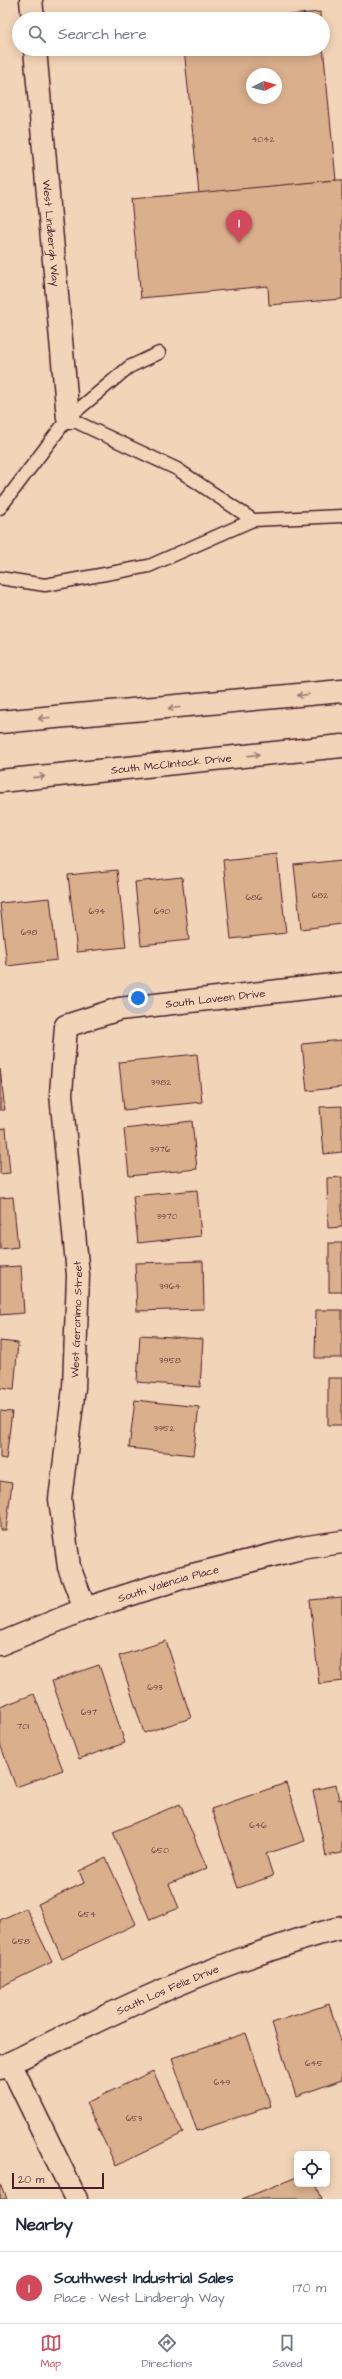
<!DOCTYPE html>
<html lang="en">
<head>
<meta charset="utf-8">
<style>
  :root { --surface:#fff; --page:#f6f6f7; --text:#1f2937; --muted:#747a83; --line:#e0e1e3; --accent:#d1495b }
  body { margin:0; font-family:"Architects Daughter",sans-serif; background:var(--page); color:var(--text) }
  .controls { position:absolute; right:12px; bottom:12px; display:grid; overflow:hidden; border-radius:6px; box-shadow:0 2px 10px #0003 }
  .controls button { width:36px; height:36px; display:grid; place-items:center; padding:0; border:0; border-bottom:1px solid var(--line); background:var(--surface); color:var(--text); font:20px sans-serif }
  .compass { position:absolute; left:246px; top:68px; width:36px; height:36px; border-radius:50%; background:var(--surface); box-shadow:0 2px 10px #0003; rotate:84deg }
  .scale { position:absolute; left:12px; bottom:10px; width:92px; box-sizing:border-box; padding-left:4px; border:2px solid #4a1f2b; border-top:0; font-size:11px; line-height:14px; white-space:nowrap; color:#4a1f2b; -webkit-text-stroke:3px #f2d4b8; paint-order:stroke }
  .you { position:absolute; left:138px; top:998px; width:14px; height:14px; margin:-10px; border:3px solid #fff; border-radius:50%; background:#1a73e8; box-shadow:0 0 0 6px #1a73e833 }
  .badge { display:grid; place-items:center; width:26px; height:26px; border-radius:50%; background:var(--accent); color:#fff; font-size:13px; font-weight:700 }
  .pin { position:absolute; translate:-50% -33px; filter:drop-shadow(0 1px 2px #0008) }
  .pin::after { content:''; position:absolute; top:21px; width:14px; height:12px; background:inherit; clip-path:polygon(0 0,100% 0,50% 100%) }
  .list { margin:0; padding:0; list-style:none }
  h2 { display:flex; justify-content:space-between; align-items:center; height:52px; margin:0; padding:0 16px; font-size:17px }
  h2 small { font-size:13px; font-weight:400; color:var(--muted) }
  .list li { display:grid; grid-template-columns:26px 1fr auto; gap:12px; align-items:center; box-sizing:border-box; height:72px; padding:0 16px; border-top:1px solid var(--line) }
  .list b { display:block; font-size:15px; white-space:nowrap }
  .list p { margin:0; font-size:13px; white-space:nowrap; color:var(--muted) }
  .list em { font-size:13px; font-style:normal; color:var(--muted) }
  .icon { flex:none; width:22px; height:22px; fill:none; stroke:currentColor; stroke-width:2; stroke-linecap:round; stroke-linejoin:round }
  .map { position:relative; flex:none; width:342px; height:2199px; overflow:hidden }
  .search { position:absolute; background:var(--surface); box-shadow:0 2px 10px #0003; left:12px; right:12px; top:12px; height:44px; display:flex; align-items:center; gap:10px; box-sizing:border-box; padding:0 14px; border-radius:22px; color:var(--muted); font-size:15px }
  .sheet { height:124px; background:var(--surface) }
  nav { display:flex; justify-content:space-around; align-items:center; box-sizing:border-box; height:56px; border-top:1px solid var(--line); background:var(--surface); font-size:11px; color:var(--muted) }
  nav a { display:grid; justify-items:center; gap:2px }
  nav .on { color:var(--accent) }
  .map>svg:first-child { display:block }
</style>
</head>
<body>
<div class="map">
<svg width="342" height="2199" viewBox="0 0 342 2199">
  <rect width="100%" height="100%" fill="#f2d4b8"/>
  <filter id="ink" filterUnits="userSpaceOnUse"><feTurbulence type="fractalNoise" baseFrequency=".025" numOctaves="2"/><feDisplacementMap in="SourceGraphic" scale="8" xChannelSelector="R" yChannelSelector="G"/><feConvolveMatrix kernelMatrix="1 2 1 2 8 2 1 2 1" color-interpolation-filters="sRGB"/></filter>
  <g filter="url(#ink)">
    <g fill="#daaf8c" stroke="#4a1f2b" fill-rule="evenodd">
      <path d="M 320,12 L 320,19 L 250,19 Z"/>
      <path d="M 323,46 L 336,180 L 199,194 L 184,49 L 323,49 ZM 252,74 L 276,74 L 276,98 L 252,98 Z"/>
      <path d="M 336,180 L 342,180 L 342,299 L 269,305 L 268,286 L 141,298 L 131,199 Z"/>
      <path d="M 277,854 L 286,933 L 231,939 L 223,860 Z"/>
      <path d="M 342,860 L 342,924 L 301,929 L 294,865 Z"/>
      <path d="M 117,870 L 126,947 L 77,952 L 68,875 Z"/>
      <path d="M 182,877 L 189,940 L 141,945 L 135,882 Z"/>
      <path d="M 50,898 L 57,960 L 7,966 L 0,903 Z"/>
      <path d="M 342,1040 L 342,1087 L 307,1091 L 302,1044 Z"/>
      <path d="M 197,1054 L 202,1102 L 124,1110 L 119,1062 Z"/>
      <path d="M 0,1069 L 5,1110 L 0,1110 Z"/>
      <path d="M 342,1106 L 342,1152 L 324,1154 L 320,1107 Z"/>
      <path d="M 192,1121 L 197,1169 L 129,1176 L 124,1129 Z"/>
      <path d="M 6,1128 L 10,1173 L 0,1174 L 0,1129 Z"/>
      <path d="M 342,1177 L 342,1227 L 328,1228 L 327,1178 Z"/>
      <path d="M 197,1190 L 201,1236 L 138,1243 L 133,1196 Z"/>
      <path d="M 13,1197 L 18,1247 L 0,1249 L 0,1198 Z"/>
      <rect x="329" y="1243" width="13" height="49"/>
      <path d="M 203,1261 L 204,1309 L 137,1311 L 135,1263 Z"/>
      <path d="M 21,1266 L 24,1313 L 0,1315 L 0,1267 Z"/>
      <path d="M 316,1310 L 342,1310 L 342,1358 L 315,1358 Z"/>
      <path d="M 140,1335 L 203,1339 L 200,1387 L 137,1382 Z"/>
      <path d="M 0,1341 L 18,1343 L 14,1390 L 0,1388 Z"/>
      <rect x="328" y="1378" width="14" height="47"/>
      <path d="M 135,1400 L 199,1407 L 193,1455 L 129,1448 Z"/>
      <path d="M 0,1411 L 12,1412 L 6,1459 L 0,1458 Z"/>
      <path d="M 0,1481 L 12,1483 L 6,1530 L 0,1530 Z"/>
      <path d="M 342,1597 L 342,1681 L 319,1684 L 310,1600 Z"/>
      <path d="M 166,1641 L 191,1718 L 144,1733 L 119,1656 Z"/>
      <path d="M 99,1665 L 125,1743 L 79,1759 L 52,1681 Z"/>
      <path d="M 34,1694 L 63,1770 L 16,1787 L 0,1744 L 0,1707 Z"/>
      <path d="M 286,1783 L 305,1841 L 266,1854 L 273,1876 L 238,1888 L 211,1809 Z"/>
      <path d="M 336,1785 L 339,1800 L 342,1799 L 342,1853 L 326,1856 L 313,1790 Z"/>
      <path d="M 180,1804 L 207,1868 L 169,1884 L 179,1908 L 150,1920 L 113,1832 Z"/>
      <path d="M 106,1858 L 136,1924 L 62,1959 L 38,1904 L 84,1883 L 79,1871 Z"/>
      <path d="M 26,1908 L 52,1962 L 0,1987 L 0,1920 Z"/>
      <path d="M 329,2004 L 342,2045 L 342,2080 L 296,2096 L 272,2023 Z"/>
      <path d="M 246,2033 L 271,2106 L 197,2131 L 172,2058 Z"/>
      <path d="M 153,2071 L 183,2133 L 116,2166 L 86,2103 Z"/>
      <path d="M 297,2177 L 297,2184 L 316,2184 L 322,2199 L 242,2199 Z"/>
      <path d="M 1,2184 L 7,2199 L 0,2199 Z"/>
    </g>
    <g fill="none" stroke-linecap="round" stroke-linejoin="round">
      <g stroke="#4a1f2b" stroke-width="15">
        <g id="lane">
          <path d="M 68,418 L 177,469 L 253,520"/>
          <path d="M 0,508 L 68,418 L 129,367 L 159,353"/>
          <path d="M 0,578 L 45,585 L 149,566 L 253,520 L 342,516"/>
        </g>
      </g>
      <g stroke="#4a1f2b" stroke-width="25">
        <g id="street">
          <path d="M 31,0 L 33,19"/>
          <path id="s1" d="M 35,49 L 68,418"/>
          <path id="s2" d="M 85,1609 L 69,1567 L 60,1499 L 74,1388 L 78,1275 L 61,1094 L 66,1026 L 119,1009 L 342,984"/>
          <path id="s3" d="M 0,1644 L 85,1609 L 181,1578 L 301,1548 L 342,1542"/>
          <path d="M 10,2063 L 76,2199"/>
          <path id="s4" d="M 0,2068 C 88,2025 176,1980 269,1950 C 293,1942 317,1933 342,1928"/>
        </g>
      </g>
      <g stroke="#4a1f2b" stroke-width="25">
        <g id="secondary">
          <path d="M 0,722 L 342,691"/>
          <path id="s5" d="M 0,781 L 342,746"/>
        </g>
      </g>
      <use href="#lane" stroke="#f2d4b8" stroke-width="12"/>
      <use href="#street" stroke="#f2d4b8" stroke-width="22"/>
      <use href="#secondary" stroke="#f2d4b8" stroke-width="22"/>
    </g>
    <defs><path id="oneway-shaft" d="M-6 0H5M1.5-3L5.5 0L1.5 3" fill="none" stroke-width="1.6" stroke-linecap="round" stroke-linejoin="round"/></defs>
    <g stroke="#9e7a72">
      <use href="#oneway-shaft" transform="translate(303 695) rotate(174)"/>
      <use href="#oneway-shaft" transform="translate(174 708) rotate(175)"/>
      <use href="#oneway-shaft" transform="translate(44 718) rotate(175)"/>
      <use href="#oneway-shaft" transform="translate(254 755) rotate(-6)"/>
      <use href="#oneway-shaft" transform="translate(39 777) rotate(-6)"/>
    </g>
  </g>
  <g text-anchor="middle" stroke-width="3" stroke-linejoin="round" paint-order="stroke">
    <g font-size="9" fill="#6e4343">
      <text x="263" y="142">4042</text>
      <text x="320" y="898">682</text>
      <text x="254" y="900">686</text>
      <text x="97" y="914">694</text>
      <text x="162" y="914">690</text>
      <text x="29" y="935">698</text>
      <text x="161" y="1085">3982</text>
      <text x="160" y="1152">3976</text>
      <text x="167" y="1219">3970</text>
      <text x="170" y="1289">3964</text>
      <text x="170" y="1363">3958</text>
      <text x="164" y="1431">3952</text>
      <text x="155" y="1690">693</text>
      <text x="89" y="1715">697</text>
      <text x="23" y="1729">701</text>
      <text x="258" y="1828">646</text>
      <text x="160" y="1853">650</text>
      <text x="87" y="1917">654</text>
      <text x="21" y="1944">658</text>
      <text x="314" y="2066">645</text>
      <text x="222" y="2085">649</text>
      <text x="134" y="2121">653</text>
    </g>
    <g font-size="11" fill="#4a1f2b" stroke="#f2d4b8">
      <text dy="4" stroke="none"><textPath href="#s1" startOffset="185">West Lindbergh Way</textPath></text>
      <text dy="4" stroke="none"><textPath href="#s5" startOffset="172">South McClintock Drive</textPath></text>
      <text dy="4" stroke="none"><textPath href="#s2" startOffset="741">South Laveen Drive</textPath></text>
      <text dy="4" stroke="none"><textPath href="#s2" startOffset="294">West Geronimo Street</textPath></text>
      <text dy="4" stroke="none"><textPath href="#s3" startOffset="179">South Valencia Place</textPath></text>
      <text dy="4" stroke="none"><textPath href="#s4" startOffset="185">South Los Feliz Drive</textPath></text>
    </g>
  </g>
</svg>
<div class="controls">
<button><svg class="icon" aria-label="locate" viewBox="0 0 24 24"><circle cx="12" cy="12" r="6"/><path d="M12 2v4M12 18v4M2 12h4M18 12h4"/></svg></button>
</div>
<svg class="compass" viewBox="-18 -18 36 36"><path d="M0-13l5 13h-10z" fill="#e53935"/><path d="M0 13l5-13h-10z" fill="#747a83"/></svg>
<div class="scale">20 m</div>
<div class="you"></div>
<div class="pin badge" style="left:239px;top:243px">1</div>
<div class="search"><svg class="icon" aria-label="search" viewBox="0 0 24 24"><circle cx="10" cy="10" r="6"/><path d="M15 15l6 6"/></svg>Search here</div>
</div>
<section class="sheet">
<h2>Nearby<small></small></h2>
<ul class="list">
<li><span class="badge">1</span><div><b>Southwest Industrial Sales</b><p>Place · West Lindbergh Way</p></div><em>170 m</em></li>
</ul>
</section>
<nav>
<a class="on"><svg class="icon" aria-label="map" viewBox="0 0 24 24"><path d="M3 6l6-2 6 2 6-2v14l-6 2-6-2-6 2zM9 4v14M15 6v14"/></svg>Map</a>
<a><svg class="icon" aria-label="directions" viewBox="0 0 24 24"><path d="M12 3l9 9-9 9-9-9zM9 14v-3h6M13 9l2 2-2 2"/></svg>Directions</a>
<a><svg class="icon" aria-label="saved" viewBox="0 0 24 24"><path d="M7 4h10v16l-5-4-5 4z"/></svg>Saved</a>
</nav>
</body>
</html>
